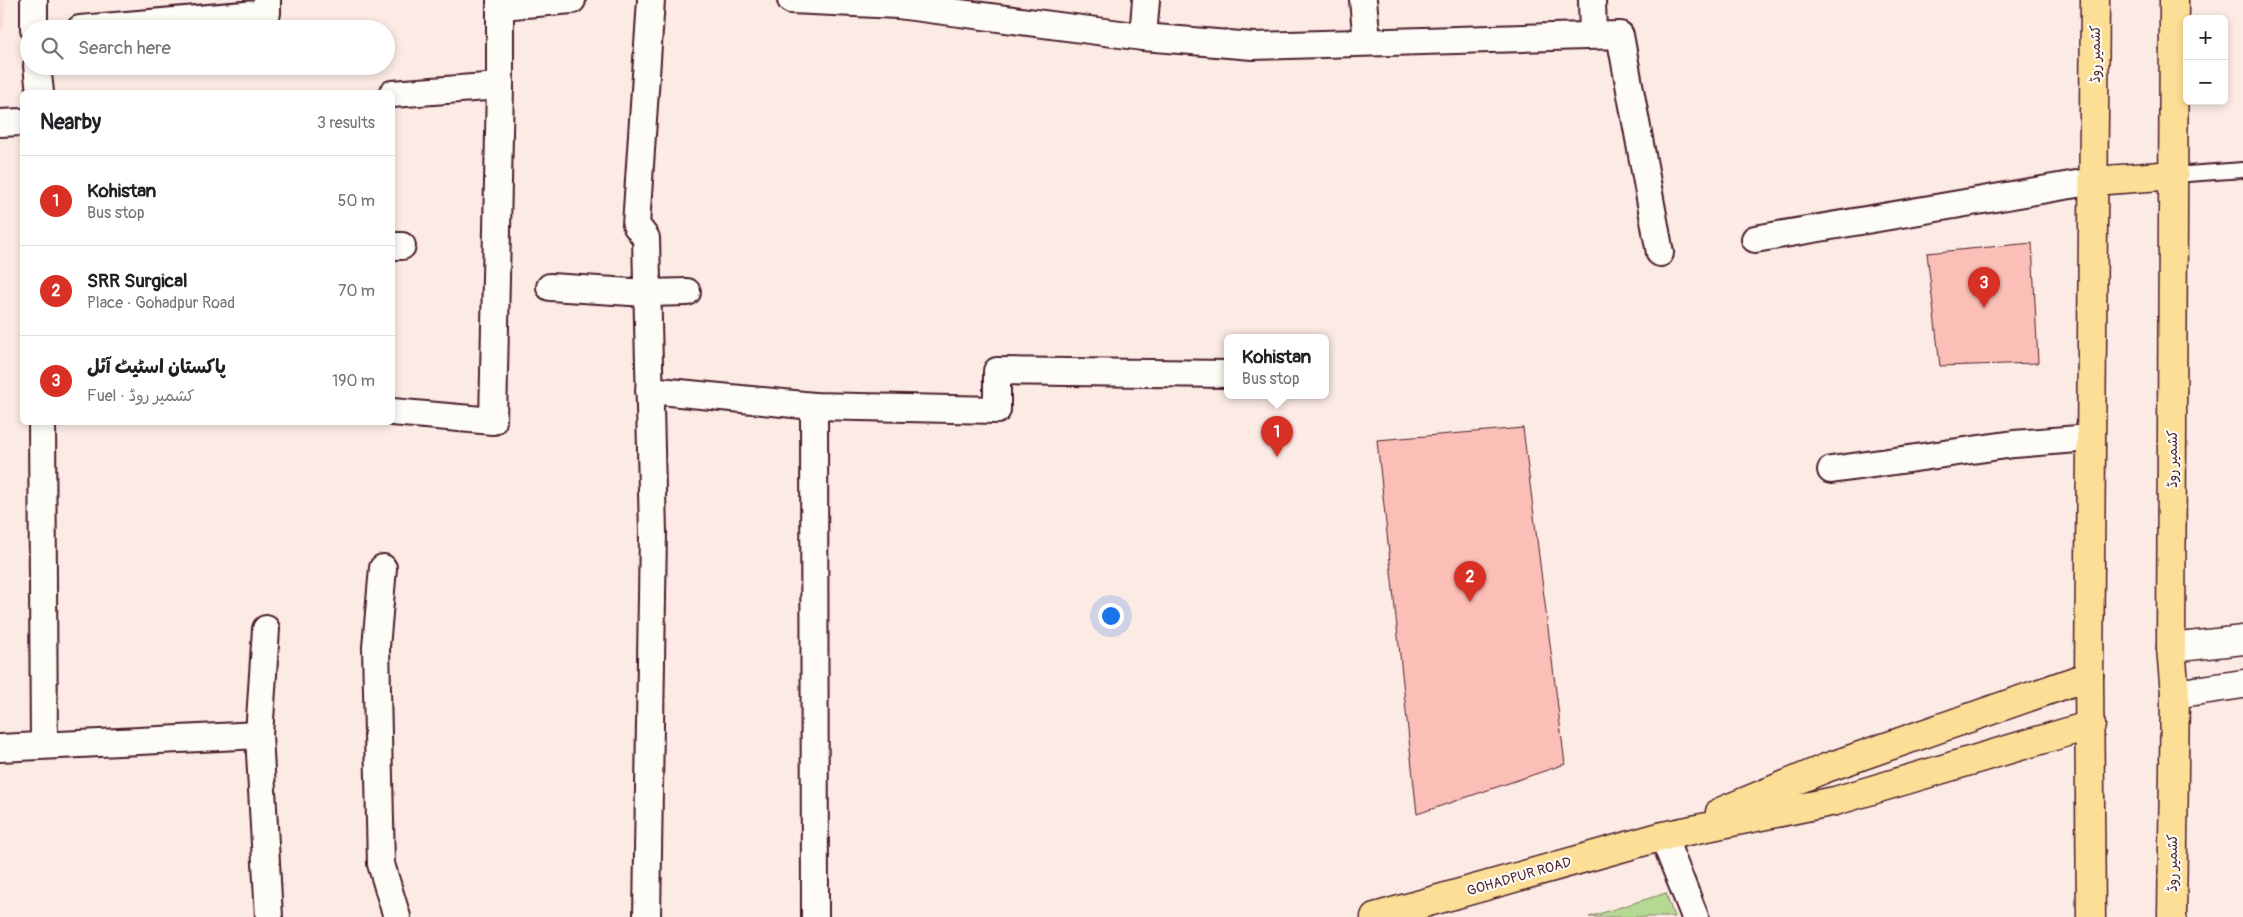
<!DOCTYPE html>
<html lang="en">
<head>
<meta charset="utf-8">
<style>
  :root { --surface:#fff; --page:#f6f6f6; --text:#202124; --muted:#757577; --line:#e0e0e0; --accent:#d93025 }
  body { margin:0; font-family:Pangolin,"Playpen Sans Arabic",sans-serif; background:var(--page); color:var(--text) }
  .controls { position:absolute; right:15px; top:15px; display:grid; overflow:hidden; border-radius:8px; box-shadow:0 2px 8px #0003 }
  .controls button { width:45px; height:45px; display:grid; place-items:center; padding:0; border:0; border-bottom:1px solid var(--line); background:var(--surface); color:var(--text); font:25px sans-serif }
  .you { position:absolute; left:1110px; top:615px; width:18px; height:18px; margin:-12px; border:4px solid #fff; border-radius:50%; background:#1a73e8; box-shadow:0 0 0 8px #1a73e833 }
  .badge { display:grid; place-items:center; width:32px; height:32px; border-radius:50%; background:var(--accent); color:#fff; font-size:16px; font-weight:700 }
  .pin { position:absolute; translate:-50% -41px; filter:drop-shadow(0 1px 2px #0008) }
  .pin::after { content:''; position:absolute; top:26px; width:18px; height:15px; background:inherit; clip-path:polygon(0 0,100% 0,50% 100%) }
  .popup { position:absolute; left:1224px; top:334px; width:105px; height:65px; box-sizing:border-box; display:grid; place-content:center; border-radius:8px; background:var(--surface); filter:drop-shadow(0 1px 4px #0005); font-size:16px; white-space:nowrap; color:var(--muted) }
  .popup b { font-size:19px; color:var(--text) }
  .popup::after { content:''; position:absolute; left:50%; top:100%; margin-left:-10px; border:10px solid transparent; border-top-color:var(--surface) }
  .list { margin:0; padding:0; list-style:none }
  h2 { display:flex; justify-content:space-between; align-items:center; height:65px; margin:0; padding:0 20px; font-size:21px }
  h2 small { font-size:16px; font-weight:400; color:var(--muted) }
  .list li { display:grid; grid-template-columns:32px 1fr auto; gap:15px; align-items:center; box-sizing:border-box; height:90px; padding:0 20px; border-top:1px solid var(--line) }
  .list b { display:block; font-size:19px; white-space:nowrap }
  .list p { margin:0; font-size:16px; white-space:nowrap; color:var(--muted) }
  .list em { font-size:16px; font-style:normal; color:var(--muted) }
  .icon { flex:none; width:28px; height:28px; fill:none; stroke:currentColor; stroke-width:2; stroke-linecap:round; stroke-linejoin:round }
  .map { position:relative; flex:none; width:2243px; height:917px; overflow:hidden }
  .search { position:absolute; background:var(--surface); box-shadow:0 2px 8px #0003; left:20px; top:20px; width:375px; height:55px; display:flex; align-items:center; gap:12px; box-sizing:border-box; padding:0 18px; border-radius:28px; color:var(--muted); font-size:19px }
  .panel { position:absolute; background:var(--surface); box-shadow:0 2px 8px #0003; left:20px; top:90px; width:375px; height:335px; border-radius:8px }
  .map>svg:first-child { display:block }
</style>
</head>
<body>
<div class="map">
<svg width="2243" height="917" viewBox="0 0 2243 917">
  <rect width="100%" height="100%" fill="#fceae4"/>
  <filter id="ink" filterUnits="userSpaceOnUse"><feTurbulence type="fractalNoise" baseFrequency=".02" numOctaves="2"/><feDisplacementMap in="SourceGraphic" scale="10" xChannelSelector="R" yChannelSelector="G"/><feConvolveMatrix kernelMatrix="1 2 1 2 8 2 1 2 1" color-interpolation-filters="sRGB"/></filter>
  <g filter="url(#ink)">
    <path fill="#fcddd6" d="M 0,0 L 5,0 L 4,30 L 0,30 Z"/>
    <path fill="#b5d893" stroke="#807c5f" d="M 1666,893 L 1674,917 L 1589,917 Z"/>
    <g fill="#fbbfb7" stroke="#4a1f2b">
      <path d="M 2032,243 L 2038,363 L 1940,366 L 1927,253 Z"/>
      <path d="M 1523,428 L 1565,764 L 1417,814 L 1377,440 Z"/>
    </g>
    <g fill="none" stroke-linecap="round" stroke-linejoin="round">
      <g stroke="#4a1f2b" stroke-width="18">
        <path id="lane" d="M 2174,175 L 2243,170"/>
      </g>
      <g stroke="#4a1f2b" stroke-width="30">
        <g id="street">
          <path d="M 791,0 L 898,5 L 1143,37 L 1253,46 L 1620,35 L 1660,253"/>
          <path d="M 1363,0 L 1367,42"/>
          <path d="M 1592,0 L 1593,35"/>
          <path d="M 500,6 L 572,0"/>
          <path d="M 34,29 L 34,0"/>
          <path d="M 80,29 L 267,13 L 267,0"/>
          <path d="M 1143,37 L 1146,0"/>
          <path d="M 37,66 L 40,92"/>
          <path d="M 392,94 L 500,86"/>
          <path d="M 0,123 L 22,122"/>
          <path d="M 1755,239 L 2094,181"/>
          <path d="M 392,246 L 402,246"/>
          <path d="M 550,287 L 647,293 L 687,292"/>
          <path d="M 649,390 L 814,406 L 997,410 L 997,371 L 1228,374"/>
          <path d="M 814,406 L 815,917"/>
          <path d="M 392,412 L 493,421 L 500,86 L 500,0"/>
          <path d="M 42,422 L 44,744"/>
          <path d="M 1831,470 L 2014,444 L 2091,438"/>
          <path d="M 383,568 L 376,647 L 381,864 L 397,917"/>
          <path d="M 266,629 L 259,735 L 269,917"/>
          <path d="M 0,748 L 259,735"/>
          <path d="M 1663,836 L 1695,917"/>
          <path d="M 647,917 L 653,533 L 646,238 L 636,225 L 651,0"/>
        </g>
      </g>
      <g stroke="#4a1f2b" stroke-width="31">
        <g id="secondary">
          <path d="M 2171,648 L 2243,640"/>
          <path d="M 2175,694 L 2243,684"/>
        </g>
      </g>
      <g stroke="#4a1f2b" stroke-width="31">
        <g id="primary">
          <path d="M 2094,181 L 2174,175"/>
          <path d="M 1720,812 L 1826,768 L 2089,676"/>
          <path d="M 1375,917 L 1663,836 L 1835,801 L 2091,725"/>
          <path d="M 2091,917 L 2089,676 L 2095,0"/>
          <path d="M 2172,917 L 2175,694 L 2171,648 L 2174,0"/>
        </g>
      </g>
      <use href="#lane" stroke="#fdfcf7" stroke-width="14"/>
      <use href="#street" stroke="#fdfcf7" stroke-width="26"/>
      <use href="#secondary" stroke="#fdfcf7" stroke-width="28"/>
      <use href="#primary" stroke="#fdde96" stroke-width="28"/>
    </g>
  </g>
  <g text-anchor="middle" stroke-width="4" stroke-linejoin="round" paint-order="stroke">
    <g font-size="14" fill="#4a1f2b" stroke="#fdfcf7">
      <text transform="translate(2095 54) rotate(-90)" y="5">کشمیر روڈ</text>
      <text transform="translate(2172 459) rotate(-90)" y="5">کشمیر روڈ</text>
      <text transform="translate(2172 863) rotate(-90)" y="5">کشمیر روڈ</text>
      <text transform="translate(1519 876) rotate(-16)" y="5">GOHADPUR ROAD</text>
    </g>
  </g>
</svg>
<div class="controls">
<button>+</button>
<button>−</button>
</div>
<div class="you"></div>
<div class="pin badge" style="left:1277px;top:457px">1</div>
<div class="popup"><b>Kohistan</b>Bus stop</div>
<div class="pin badge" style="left:1470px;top:602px">2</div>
<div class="pin badge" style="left:1984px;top:308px">3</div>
<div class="search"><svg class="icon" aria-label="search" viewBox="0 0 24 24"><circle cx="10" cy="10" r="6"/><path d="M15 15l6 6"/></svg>Search here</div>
<section class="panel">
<h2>Nearby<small>3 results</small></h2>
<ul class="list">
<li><span class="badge">1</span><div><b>Kohistan</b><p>Bus stop</p></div><em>50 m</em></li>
<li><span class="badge">2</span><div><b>SRR Surgical</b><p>Place · Gohadpur Road</p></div><em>70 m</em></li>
<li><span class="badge">3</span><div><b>پاکستان اسٹیٹ آئل</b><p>Fuel · کشمیر روڈ</p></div><em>190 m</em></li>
</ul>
</section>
</div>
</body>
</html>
